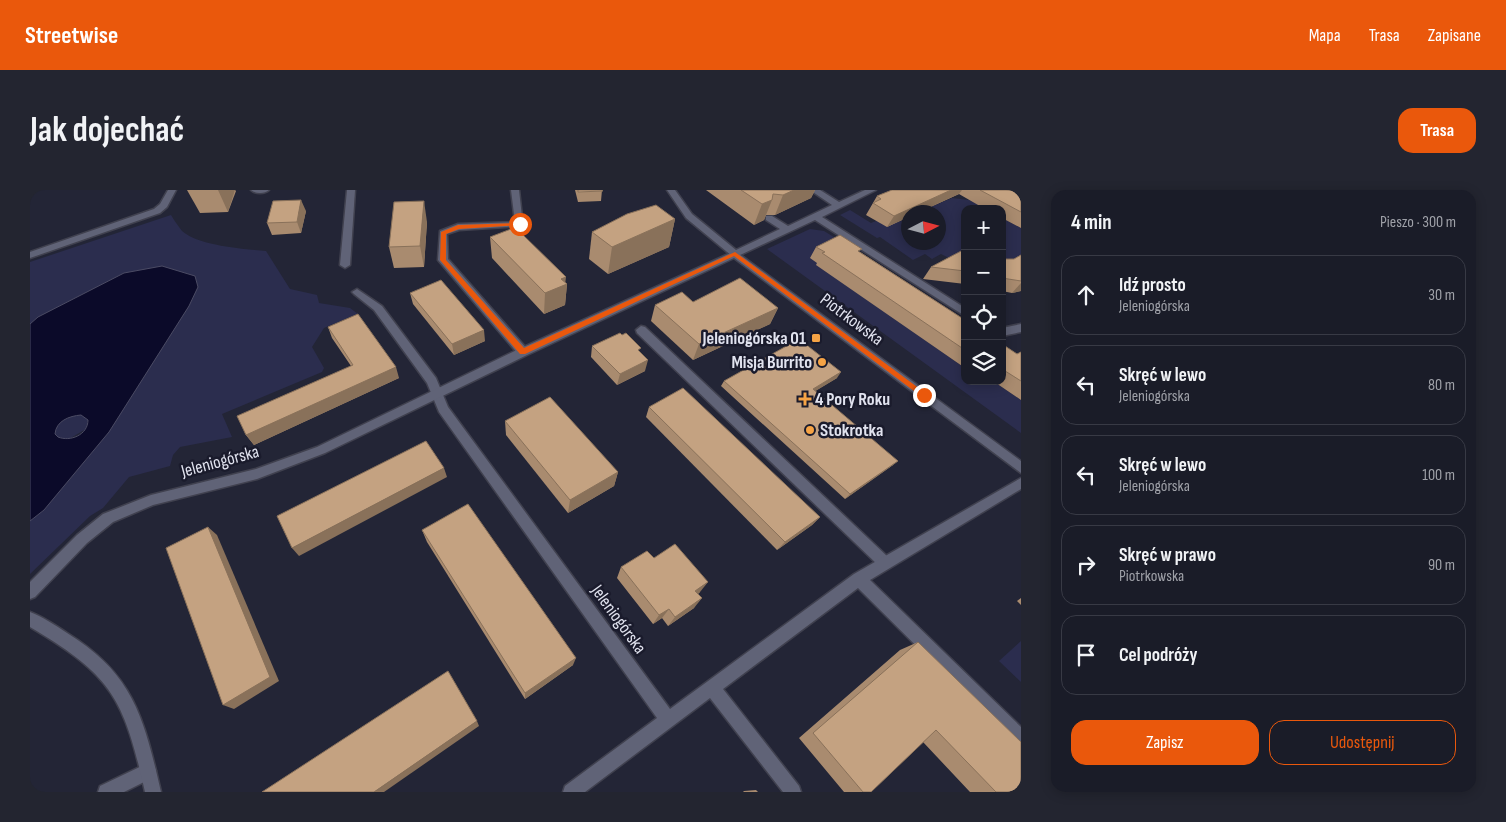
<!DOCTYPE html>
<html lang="pl">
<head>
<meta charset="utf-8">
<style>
  :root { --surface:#1a1c28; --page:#232530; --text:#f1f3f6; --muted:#9fa1a8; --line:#383a45; --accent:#ea580c }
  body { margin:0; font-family:"Sofia Sans Condensed",sans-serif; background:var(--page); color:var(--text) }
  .controls { position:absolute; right:15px; top:15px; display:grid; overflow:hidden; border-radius:10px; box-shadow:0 2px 12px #0003 }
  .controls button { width:45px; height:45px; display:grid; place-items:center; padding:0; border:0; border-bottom:1px solid var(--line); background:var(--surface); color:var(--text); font:25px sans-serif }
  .compass { position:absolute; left:871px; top:15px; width:45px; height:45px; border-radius:50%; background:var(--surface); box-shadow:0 2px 12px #0003; rotate:84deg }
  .stop { position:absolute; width:15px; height:15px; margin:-11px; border:4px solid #ea580c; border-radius:50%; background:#fff }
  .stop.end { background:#ea580c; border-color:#fff; box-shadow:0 1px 5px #0008 }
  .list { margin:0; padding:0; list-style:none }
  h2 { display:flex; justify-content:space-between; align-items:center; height:65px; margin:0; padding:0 20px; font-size:21px }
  h2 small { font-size:16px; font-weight:400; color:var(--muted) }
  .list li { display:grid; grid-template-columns:32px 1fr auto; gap:15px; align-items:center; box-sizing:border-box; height:80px; margin:0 10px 10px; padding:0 10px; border:1px solid var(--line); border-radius:15px }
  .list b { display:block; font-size:19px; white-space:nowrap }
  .list p { margin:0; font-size:16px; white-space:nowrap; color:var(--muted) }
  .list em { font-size:16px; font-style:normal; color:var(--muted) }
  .actions { display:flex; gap:10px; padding:15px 20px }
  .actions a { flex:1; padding:11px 0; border:1px solid var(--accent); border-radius:15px; text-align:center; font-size:18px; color:var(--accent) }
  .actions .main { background:var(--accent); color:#fff }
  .icon { flex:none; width:28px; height:28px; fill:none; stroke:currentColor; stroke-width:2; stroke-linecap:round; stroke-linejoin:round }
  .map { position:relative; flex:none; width:991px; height:602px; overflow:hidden; border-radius:15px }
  header { display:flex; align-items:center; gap:30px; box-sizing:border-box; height:70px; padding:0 25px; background:var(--accent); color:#fff }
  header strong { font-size:24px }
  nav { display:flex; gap:28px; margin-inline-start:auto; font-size:18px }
  .intro { display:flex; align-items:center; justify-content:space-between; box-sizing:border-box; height:120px; padding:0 30px }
  h1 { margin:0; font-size:35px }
  .button { padding:12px 22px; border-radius:15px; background:var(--accent); color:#fff; font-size:18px; font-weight:700 }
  main { display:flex; gap:30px; padding:0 30px }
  aside { flex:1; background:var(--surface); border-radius:15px; box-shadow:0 2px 12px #0003 }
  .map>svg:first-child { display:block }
</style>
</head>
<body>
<header>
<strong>Streetwise</strong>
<nav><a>Mapa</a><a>Trasa</a><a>Zapisane</a></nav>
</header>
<div class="intro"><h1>Jak dojechać</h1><a class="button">Trasa</a></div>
<main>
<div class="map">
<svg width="991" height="602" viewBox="0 0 991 602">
  <rect width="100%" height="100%" fill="#232536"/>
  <g fill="#2b2d4e">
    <path d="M 922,8 L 939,10 L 958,19 L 935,19 L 935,76 L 911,64 L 902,69 L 895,64 L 883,70 L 850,47 L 847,48 L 810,25 L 820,20 L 841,33 C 853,27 867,35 878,29 L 878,52 L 908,52 L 908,22 L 888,22 Z"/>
    <path d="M 141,25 C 144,30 148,36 152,41 C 169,56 214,59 236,61 L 260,99 L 287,105 L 289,113 L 320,118 L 328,124 L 294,138 L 282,157 L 294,178 L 292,182 L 192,224 L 202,247 L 150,257 L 143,265 L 140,276 L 99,287 L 73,318 L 60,326 L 0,384 L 0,331 L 14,320 L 79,242 L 94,83 L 8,127 L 0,134 L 0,72 Z"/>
    <path d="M 972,28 L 991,38 L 991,76 L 972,79 Z"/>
    <path d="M 780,39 L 794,41 L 828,62 L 787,75 L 935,178 L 935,191 L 963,191 L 991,210 L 991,243 L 737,59 Z"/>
    <path d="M 51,225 L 58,230 L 56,239 L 39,249 L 28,248 L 25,244 C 26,231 39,226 51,225 Z"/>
    <path d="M 991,451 L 991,492 L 969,471 Z"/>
  </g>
  <path fill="#0b0a29" stroke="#4b4b64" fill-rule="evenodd" d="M 132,76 L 165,86 L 168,97 L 159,116 L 79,242 L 14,320 L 0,331 L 0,134 L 8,127 L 94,83 ZM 51,225 L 58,230 C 58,245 40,252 28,247 L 25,244 C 26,231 39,226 51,225 Z"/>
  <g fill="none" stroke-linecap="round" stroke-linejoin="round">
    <g stroke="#40414f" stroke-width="3">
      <g id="service">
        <path d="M 138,0 L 146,0 L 137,17 L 130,23 L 0,68 L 0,62 L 124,19 L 130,14 Z"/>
        <path d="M 221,0 L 239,0 C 235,4 225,4 221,0 Z"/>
        <path d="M 317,0 L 325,0 L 320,75 L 315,78 L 310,75 Z"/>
        <path d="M 611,136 L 615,137 L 859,368 L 861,372 L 859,376 L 854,378 L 849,376 L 607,143 L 606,140 Z"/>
        <path d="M 118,573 L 124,575 L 126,581 L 124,587 L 94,602 L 68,602 L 70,596 Z"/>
      </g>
    </g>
    <g stroke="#40414f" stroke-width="3">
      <g id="minor">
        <path d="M 481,0 L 489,0 L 493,36 L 429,40 L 417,44 L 418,69 L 497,159 L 498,162 L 493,166 L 489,165 L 408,70 L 410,41 L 428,34 L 485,32 Z"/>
        <path d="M 637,0 L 645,0 L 662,24 L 706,60 L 750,39 L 736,30 L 736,26 L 742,26 L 758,36 L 802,15 L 780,0 L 790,0 L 809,12 L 835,0 L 846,0 L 792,27 L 935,118 L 935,126 L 785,30 L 708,66 L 702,66 L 656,28 Z"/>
        <path d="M 327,99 L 352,116 L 406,188 L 418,217 L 640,519 L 824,384 L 991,288 L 991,299 L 840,390 L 991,537 L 991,556 L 985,554 L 828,398 L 693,499 L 769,596 L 771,602 L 753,602 L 680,508 L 555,602 L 533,602 L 535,596 L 627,528 L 409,222 L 397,193 L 344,120 L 324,104 L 322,102 Z"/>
        <path d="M 991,134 L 991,142 L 972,146 L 972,138 Z"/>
        <path d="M 0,422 C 13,427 25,435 37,443 C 104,484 114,529 131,602 L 115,602 C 94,509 83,486 0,437 Z"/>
      </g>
    </g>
    <g stroke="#40414f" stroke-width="3">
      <path id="tertiary" d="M 705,61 L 991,271 L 991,283 L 704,68 L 497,165 L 295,263 L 227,289 L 123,315 L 83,332 L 57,353 L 5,407 L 0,409 L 0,392 L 47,345 L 73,324 L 121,305 L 226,279 L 287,257 L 489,159 Z"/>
    </g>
    <use href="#service" fill="#606377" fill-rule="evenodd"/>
    <use href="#minor" fill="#606377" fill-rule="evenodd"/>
    <use href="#tertiary" fill="#606377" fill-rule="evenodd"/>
  </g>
  <g fill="#a98b6f">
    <path d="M 157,0 L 205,0 L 206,1 L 198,22 L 170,23 Z"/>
    <path d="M 545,0 L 572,0 L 571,11 L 548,12 Z"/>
    <path d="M 676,0 L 785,0 L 781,8 L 745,25 L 736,25 L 734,30 L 724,35 Z"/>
    <path d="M 862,0 L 950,0 L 991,1 L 991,38 L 972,28 L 972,19 L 955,19 L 929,4 L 857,37 L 836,25 L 847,6 Z"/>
    <path d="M 276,21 L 271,43 L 242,45 L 237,33 Z"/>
    <path d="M 645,29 L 639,57 L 578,84 L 559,69 L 562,42 Z"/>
    <path d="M 397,32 L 394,77 L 364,78 L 359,57 Z"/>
    <path d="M 460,47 L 535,93 L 537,94 L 535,115 L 514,124 L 462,68 Z"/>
    <path d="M 786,57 L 830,62 L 935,130 L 935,178 L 786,75 L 787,73 L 780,68 Z"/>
    <path d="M 935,61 L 935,94 L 893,89 L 901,77 Z"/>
    <path d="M 991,65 L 991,101 L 982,103 L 972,101 L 972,69 L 984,69 Z"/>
    <path d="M 380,103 L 455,151 L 424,165 L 383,114 Z"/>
    <path d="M 663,112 L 748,118 L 740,134 L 663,170 L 621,131 L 625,115 Z"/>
    <path d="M 298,137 L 369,188 L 224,255 L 216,245 L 321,176 L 302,148 Z"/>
    <path d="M 972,154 L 987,164 L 991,162 L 991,210 L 963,191 L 972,191 Z"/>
    <path d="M 562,156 L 610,162 L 615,181 L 587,195 L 561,167 Z"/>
    <path d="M 807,188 L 785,201 L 863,275 L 815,309 L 691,196 L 694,191 Z"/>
    <path d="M 619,217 L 790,327 L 782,335 L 747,360 L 616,227 Z"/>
    <path d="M 475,231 L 588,282 L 584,296 L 538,323 L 476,245 Z"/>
    <path d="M 392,340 L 543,475 L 495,509 L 397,352 Z"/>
    <path d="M 624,368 L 670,402 L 668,404 L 664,418 L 638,436 L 632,428 L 623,434 L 587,388 L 591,377 Z"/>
    <path d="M 991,408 L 991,415 L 987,411 Z"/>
    <path d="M 888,452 L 991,602 L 940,602 L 893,552 L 841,602 L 814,602 L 769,548 L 870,460 Z"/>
    <path d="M 726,600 L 728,602 L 713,602 L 714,601 Z"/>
  </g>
  <g fill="#89715a">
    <path d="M 188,0 L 205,0 L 198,22 Z"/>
    <path d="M 764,0 L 785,0 L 781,8 L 745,25 L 753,5 Z"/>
    <path d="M 921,0 L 932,0 L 929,4 L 889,22 L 878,22 L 878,27 L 857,37 L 864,26 Z"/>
    <path d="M 271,10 L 276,21 L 271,43 L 267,32 Z"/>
    <path d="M 742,10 L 734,30 L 724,35 L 732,14 Z"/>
    <path d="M 394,11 L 397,32 L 394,77 L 390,56 Z"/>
    <path d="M 645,29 L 639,57 L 578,84 L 582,57 Z"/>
    <path d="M 536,87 L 535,95 L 537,94 L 535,115 L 514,124 L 515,103 L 531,89 Z"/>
    <path d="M 991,93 L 991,101 L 982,103 Z"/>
    <path d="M 748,118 L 740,134 L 663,170 L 669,154 Z"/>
    <path d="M 454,140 L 455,151 L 424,165 L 422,154 Z"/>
    <path d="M 618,170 L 615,181 L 587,195 L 590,184 Z"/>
    <path d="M 366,177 L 369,188 L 224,255 L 216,245 Z"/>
    <path d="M 811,182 L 807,188 L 779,205 L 783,199 Z"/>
    <path d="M 868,271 L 863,275 L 815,309 L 820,304 Z"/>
    <path d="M 414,278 L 417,287 L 269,366 L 262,358 Z"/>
    <path d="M 588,282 L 584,296 L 538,323 L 540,310 Z"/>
    <path d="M 790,327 L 782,335 L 747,360 L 755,352 Z"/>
    <path d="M 178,337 L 187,345 L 249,491 L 204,519 L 193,515 Z"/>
    <path d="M 678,392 L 670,402 L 658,411 L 665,401 Z"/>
    <path d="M 672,408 L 664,418 L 638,436 L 645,427 Z"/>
    <path d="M 639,419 L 632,428 L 623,434 L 629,425 Z"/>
    <path d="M 546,468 L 543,475 L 495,509 L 495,503 Z"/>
    <path d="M 447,531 L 449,536 L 354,602 L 344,602 Z"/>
  </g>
  <g fill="#c4a281" stroke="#89715a">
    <path d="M 548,0 L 572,0 L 573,1 L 548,2 Z"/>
    <path d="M 711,0 L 764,0 L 753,5 L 743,4 L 742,10 L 732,14 Z"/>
    <path d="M 862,0 L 921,0 L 864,26 L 843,13 L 851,9 L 847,6 Z"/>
    <path d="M 950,0 L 989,0 L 991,1 L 991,22 Z"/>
    <path d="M 271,10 L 267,32 L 237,33 L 243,11 Z"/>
    <path d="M 394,11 L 390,56 L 359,57 L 364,12 Z"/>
    <path d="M 626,15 L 645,29 L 582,57 L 562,42 L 597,24 Z"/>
    <path d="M 481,39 L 485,44 L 490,42 L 536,87 L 531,89 L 537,94 L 515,103 L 460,47 Z"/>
    <path d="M 810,45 L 832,59 L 828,61 L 935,130 L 935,160 L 792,63 L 795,62 L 786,57 Z"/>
    <path d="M 933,60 L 935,61 L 935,81 L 901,77 Z"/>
    <path d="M 991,65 L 991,91 L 972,88 L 972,69 L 984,69 Z"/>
    <path d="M 710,88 L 748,118 L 669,154 L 625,115 L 652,102 L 663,112 Z"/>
    <path d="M 411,90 L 454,140 L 422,154 L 380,103 Z"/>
    <path d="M 328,124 L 366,177 L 216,245 L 207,226 L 323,175 L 298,137 Z"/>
    <path d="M 590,143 L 592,145 L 596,143 L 611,158 L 608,160 L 618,170 L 590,184 L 562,156 Z"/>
    <path d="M 769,149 L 811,182 L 783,199 L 868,271 L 820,304 L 694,191 Z"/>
    <path d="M 972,154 L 987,164 L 991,162 L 991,191 L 972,179 Z"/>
    <path d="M 653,198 L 790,327 L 755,352 L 619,217 Z"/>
    <path d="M 520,207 L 588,282 L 540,310 L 475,231 Z"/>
    <path d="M 396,251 L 414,278 L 262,358 L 247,326 Z"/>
    <path d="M 438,314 L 546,468 L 495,503 L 392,340 Z"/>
    <path d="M 178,337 L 240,487 L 193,515 L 136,358 Z"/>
    <path d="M 645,354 L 678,392 L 665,401 L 672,408 L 645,427 L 639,419 L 629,425 L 591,377 L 617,361 L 624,368 Z"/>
    <path d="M 888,452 L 991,552 L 991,602 L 966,602 L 906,540 L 841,602 L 833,602 L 783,543 Z"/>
    <path d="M 418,481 L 447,531 L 344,602 L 232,602 Z"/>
  </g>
  <path fill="#ea580c" d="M 490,33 L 492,35 L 429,39 L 416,44 L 416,70 L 494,158 L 705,62 L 898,205 L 892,207 L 704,66 L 495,164 L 490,164 L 410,70 L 411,42 L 428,35 Z"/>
  <g fill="#f5a345" stroke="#1a1b2c" stroke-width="2">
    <rect x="781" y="143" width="10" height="10" rx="2.5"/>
    <circle cx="792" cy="172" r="5"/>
    <path d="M772.5 201.5h5v5h5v5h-5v5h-5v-5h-5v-5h5z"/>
    <circle cx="780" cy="240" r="5"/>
  </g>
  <g text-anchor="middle" stroke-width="5" stroke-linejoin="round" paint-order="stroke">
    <g font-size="18" fill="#e1e3ef" stroke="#1a1b2c">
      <text transform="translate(822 129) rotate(37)" y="6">Piotrkowska</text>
      <text transform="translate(190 271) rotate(-15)" y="6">Jeleniogórska</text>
      <text transform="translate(589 429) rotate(54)" y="6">Jeleniogórska</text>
    </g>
    <g font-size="18" font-weight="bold" fill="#e1e3ef" stroke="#1a1b2c" text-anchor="end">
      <text x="776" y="154">Jeleniogórska 01</text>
      <text x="782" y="178">Misja Burrito</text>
      <text x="785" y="215" text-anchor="start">4 Pory Roku</text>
      <text x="790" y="246" text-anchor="start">Stokrotka</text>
    </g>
  </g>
</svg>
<div class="controls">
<button>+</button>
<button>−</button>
<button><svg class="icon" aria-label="locate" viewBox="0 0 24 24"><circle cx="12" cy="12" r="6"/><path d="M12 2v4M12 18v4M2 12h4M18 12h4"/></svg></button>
<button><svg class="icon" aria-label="layers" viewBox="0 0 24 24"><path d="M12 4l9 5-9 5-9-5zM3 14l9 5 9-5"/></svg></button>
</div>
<svg class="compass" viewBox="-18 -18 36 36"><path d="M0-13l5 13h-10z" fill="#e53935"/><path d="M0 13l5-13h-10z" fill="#9fa1a8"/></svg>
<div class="stop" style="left:490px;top:34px"></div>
<div class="stop end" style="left:894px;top:205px"></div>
</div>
<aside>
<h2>4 min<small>Pieszo · 300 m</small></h2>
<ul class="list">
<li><svg class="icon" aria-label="ahead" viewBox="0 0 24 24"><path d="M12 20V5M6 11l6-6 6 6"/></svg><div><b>Idź prosto</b><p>Jeleniogórska</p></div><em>30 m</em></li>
<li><svg class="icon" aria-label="left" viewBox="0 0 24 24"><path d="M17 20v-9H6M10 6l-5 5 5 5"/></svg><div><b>Skręć w lewo</b><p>Jeleniogórska</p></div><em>80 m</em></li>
<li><svg class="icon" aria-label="left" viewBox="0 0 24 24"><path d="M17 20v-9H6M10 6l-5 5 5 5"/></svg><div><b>Skręć w lewo</b><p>Jeleniogórska</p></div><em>100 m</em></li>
<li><svg class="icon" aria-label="right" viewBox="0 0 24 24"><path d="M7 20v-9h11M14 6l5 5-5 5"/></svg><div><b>Skręć w prawo</b><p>Piotrkowska</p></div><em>90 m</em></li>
<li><svg class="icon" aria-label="arrive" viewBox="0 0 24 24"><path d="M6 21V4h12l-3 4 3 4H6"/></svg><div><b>Cel podróży</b></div></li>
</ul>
<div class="actions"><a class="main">Zapisz</a><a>Udostępnij</a></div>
</aside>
</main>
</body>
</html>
